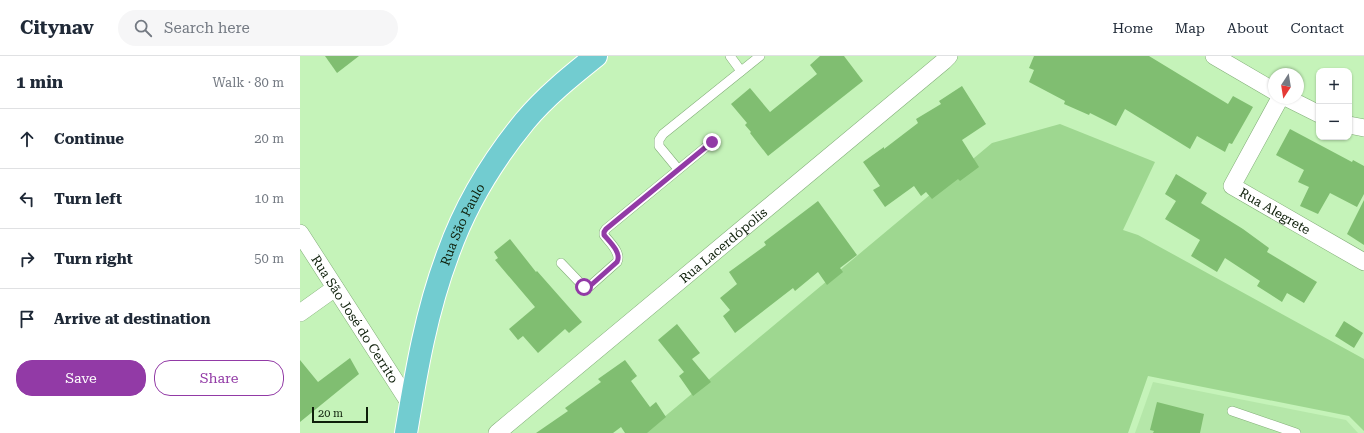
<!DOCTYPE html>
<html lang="en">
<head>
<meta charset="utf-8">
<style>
  :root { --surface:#fff; --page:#f6f6f7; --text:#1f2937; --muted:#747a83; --line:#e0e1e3; --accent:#923aa6 }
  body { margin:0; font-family:"Roboto Serif",serif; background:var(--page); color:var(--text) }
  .controls { position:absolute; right:12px; top:12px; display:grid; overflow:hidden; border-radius:8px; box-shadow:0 1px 3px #0004 }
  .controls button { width:36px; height:36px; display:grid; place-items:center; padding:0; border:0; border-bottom:1px solid var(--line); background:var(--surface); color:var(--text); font:20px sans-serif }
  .compass { position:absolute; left:968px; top:12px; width:36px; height:36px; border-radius:50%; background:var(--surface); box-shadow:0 1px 3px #0004; rotate:192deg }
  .scale { position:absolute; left:12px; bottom:10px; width:56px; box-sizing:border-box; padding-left:4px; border:2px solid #0e1f0a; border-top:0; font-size:11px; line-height:14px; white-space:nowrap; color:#0e1f0a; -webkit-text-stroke:3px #c5f3b9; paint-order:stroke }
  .stop { position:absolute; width:12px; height:12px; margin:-9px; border:3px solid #923aa6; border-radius:50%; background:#fff }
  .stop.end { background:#923aa6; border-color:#fff; box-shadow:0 1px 4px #0008 }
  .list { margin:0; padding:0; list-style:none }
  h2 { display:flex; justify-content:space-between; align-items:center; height:52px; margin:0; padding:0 16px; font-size:17px }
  h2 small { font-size:13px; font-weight:400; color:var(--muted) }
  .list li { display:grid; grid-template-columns:26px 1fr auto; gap:12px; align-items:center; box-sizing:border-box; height:60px; padding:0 16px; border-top:1px solid var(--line) }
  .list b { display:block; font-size:15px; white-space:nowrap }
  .list em { font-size:13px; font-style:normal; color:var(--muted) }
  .actions { display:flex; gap:8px; padding:12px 16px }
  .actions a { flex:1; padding:9px 0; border:1px solid var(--accent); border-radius:16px; text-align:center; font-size:14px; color:var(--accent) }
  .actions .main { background:var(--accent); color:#fff }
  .icon { flex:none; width:22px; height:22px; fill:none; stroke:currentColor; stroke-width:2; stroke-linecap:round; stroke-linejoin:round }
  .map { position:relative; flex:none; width:1064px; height:377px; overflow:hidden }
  header { display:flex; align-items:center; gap:24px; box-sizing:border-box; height:56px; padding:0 20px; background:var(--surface); border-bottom:1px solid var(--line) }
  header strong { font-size:19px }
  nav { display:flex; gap:22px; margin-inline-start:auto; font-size:14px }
  .search { width:280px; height:36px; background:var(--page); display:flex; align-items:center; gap:10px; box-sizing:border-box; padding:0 14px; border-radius:22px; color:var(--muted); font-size:15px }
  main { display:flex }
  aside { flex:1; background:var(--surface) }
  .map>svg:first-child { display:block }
</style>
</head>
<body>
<header>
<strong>Citynav</strong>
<div class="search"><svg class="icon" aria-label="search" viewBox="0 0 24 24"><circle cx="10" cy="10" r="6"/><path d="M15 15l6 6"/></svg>Search here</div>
<nav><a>Home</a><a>Map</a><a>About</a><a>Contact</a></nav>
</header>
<main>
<aside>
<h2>1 min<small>Walk · 80 m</small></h2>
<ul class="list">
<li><svg class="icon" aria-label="ahead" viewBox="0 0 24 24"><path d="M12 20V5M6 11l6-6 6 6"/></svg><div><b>Continue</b></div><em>20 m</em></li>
<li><svg class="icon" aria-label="left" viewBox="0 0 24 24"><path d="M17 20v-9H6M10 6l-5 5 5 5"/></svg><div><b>Turn left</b></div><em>10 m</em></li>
<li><svg class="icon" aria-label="right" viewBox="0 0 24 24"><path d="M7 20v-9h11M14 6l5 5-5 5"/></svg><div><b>Turn right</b></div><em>50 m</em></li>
<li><svg class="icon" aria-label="arrive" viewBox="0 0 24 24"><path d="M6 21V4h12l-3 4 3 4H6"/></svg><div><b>Arrive at destination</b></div></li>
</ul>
<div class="actions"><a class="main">Save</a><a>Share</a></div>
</aside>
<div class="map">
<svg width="1064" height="377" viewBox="0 0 1064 377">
  <rect width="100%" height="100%" fill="#c5f3b9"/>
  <path fill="#b5e7a9" d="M 853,326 L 1046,364 L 1058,377 L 835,377 Z"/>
  <path fill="#9ed790" d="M 760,68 L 855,106 L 823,174 L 838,179 L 1064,303 L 1064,375 L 1049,360 L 848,320 L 828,377 L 345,377 L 692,87 Z"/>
  <g fill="#80be71">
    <path d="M 25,0 L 59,0 L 37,17 Z"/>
    <path d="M 520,0 L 544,0 L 563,25 L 468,100 L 450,77 L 451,76 L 445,69 L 447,67 L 431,48 L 450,32 L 470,56 L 517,18 L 510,9 Z"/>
    <path d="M 734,0 L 849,0 L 928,48 L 933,40 L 953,51 L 932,88 L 929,87 L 925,96 L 897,80 L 890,93 L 825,53 L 816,70 L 790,57 L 789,59 L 764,48 L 765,45 L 729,26 L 734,14 L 729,12 Z"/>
    <path d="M 662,30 L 686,68 L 662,84 L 679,111 L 660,125 L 658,123 L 632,143 L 626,136 L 621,140 L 614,130 L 585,151 L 573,134 L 580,130 L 563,106 L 584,91 L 584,93 L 618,67 L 616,63 L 641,48 L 639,45 Z"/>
    <path d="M 990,73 L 1052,106 L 1053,104 L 1064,110 L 1064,138 L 1057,151 L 1030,137 L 1018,158 L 1000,150 L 1009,131 L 998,126 L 1004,114 L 976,99 Z"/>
    <path d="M 876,118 L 907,137 L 901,147 L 943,173 L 969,192 L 967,196 L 1017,226 L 1004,247 L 987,237 L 982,246 L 957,230 L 960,225 L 925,202 L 917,216 L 891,200 L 900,184 L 865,163 L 876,145 L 865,138 Z"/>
    <path d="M 1064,144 L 1064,189 L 1047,178 Z"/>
    <path d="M 518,145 L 557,199 L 540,212 L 543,216 L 527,229 L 518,216 L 495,235 L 493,232 L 435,277 L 423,260 L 430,254 L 420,242 L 437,228 L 429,216 L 466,189 L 464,186 Z"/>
    <path d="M 210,183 L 236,216 L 237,215 L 282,266 L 269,277 L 265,273 L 238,297 L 223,280 L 218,284 L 209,273 L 235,251 L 195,204 L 198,202 L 194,196 Z"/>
    <path d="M 1044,265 L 1063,277 L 1054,292 L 1035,280 Z"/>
    <path d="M 377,268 L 400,297 L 392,303 L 411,326 L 393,340 L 379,320 L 384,316 L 358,284 Z"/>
    <path d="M 50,302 L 59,318 L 0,366 L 0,304 L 18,326 Z"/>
    <path d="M 325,304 L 337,320 L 331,325 L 350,351 L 356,346 L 366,361 L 347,377 L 325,377 L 321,371 L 313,377 L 236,377 L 268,355 L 265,352 L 301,326 L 298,323 Z"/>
    <path d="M 857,346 L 904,358 L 900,377 L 853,377 L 854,375 L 850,374 Z"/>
  </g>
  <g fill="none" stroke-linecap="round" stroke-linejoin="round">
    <g stroke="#82ae78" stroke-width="10">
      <g id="lane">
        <path d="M 430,0 L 441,15"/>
        <path d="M 378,113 L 359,90 L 359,84 L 363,78 L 460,0"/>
        <path d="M 261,207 L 284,231 L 287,232 L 290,230 L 317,206 C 322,197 309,186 304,179 L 304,176 L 306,173 L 412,86"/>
        <path d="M 932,355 L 996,377"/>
      </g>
    </g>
    <g stroke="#82ae78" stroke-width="18">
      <g id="street">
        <path d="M 914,0 L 974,35"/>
        <path id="s1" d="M 980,42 L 932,130 L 1064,206"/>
        <path d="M 987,42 L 1019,58"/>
        <path d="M 1049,69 L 1064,72"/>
        <path id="s2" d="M 0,177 L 110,348"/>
        <path d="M 0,257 L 35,232"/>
        <path id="s3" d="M 197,377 L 644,5 L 649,0"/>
      </g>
    </g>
    <g stroke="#fff" stroke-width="24">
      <g id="primary">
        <path id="s4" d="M 106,377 C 116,317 126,256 148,198 C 165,150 193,104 225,65 C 246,40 271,20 296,0"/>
      </g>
    </g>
    <use href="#lane" stroke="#fff" stroke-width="9"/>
    <use href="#street" stroke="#fff" stroke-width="17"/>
    <use href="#primary" stroke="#72ccd0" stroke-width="22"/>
  </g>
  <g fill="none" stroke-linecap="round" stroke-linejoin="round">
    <path stroke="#923aa6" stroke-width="5" d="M 284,231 L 287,232 L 290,230 L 317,206 C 322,197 310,186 304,179 L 304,176 L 306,173 L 412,86"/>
  </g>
  <g text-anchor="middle" stroke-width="4" stroke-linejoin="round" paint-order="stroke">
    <g font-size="13" fill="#0e1f0a" stroke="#c5f3b9">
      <text dy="5" stroke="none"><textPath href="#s1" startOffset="150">Rua Alegrete</textPath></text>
      <text dy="5" stroke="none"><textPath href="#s4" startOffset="217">Rua São Paulo</textPath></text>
      <text dy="5" stroke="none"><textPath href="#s3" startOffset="294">Rua Lacerdópolis</textPath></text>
      <text dy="5" stroke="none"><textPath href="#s2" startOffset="102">Rua São José do Cerrito</textPath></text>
    </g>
  </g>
</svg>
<div class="controls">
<button>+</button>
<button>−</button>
</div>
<svg class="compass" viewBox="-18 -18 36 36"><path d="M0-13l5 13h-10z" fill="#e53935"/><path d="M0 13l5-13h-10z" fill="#747a83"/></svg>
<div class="scale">20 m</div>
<div class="stop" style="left:284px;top:231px"></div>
<div class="stop end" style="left:412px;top:86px"></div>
</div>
</main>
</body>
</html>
